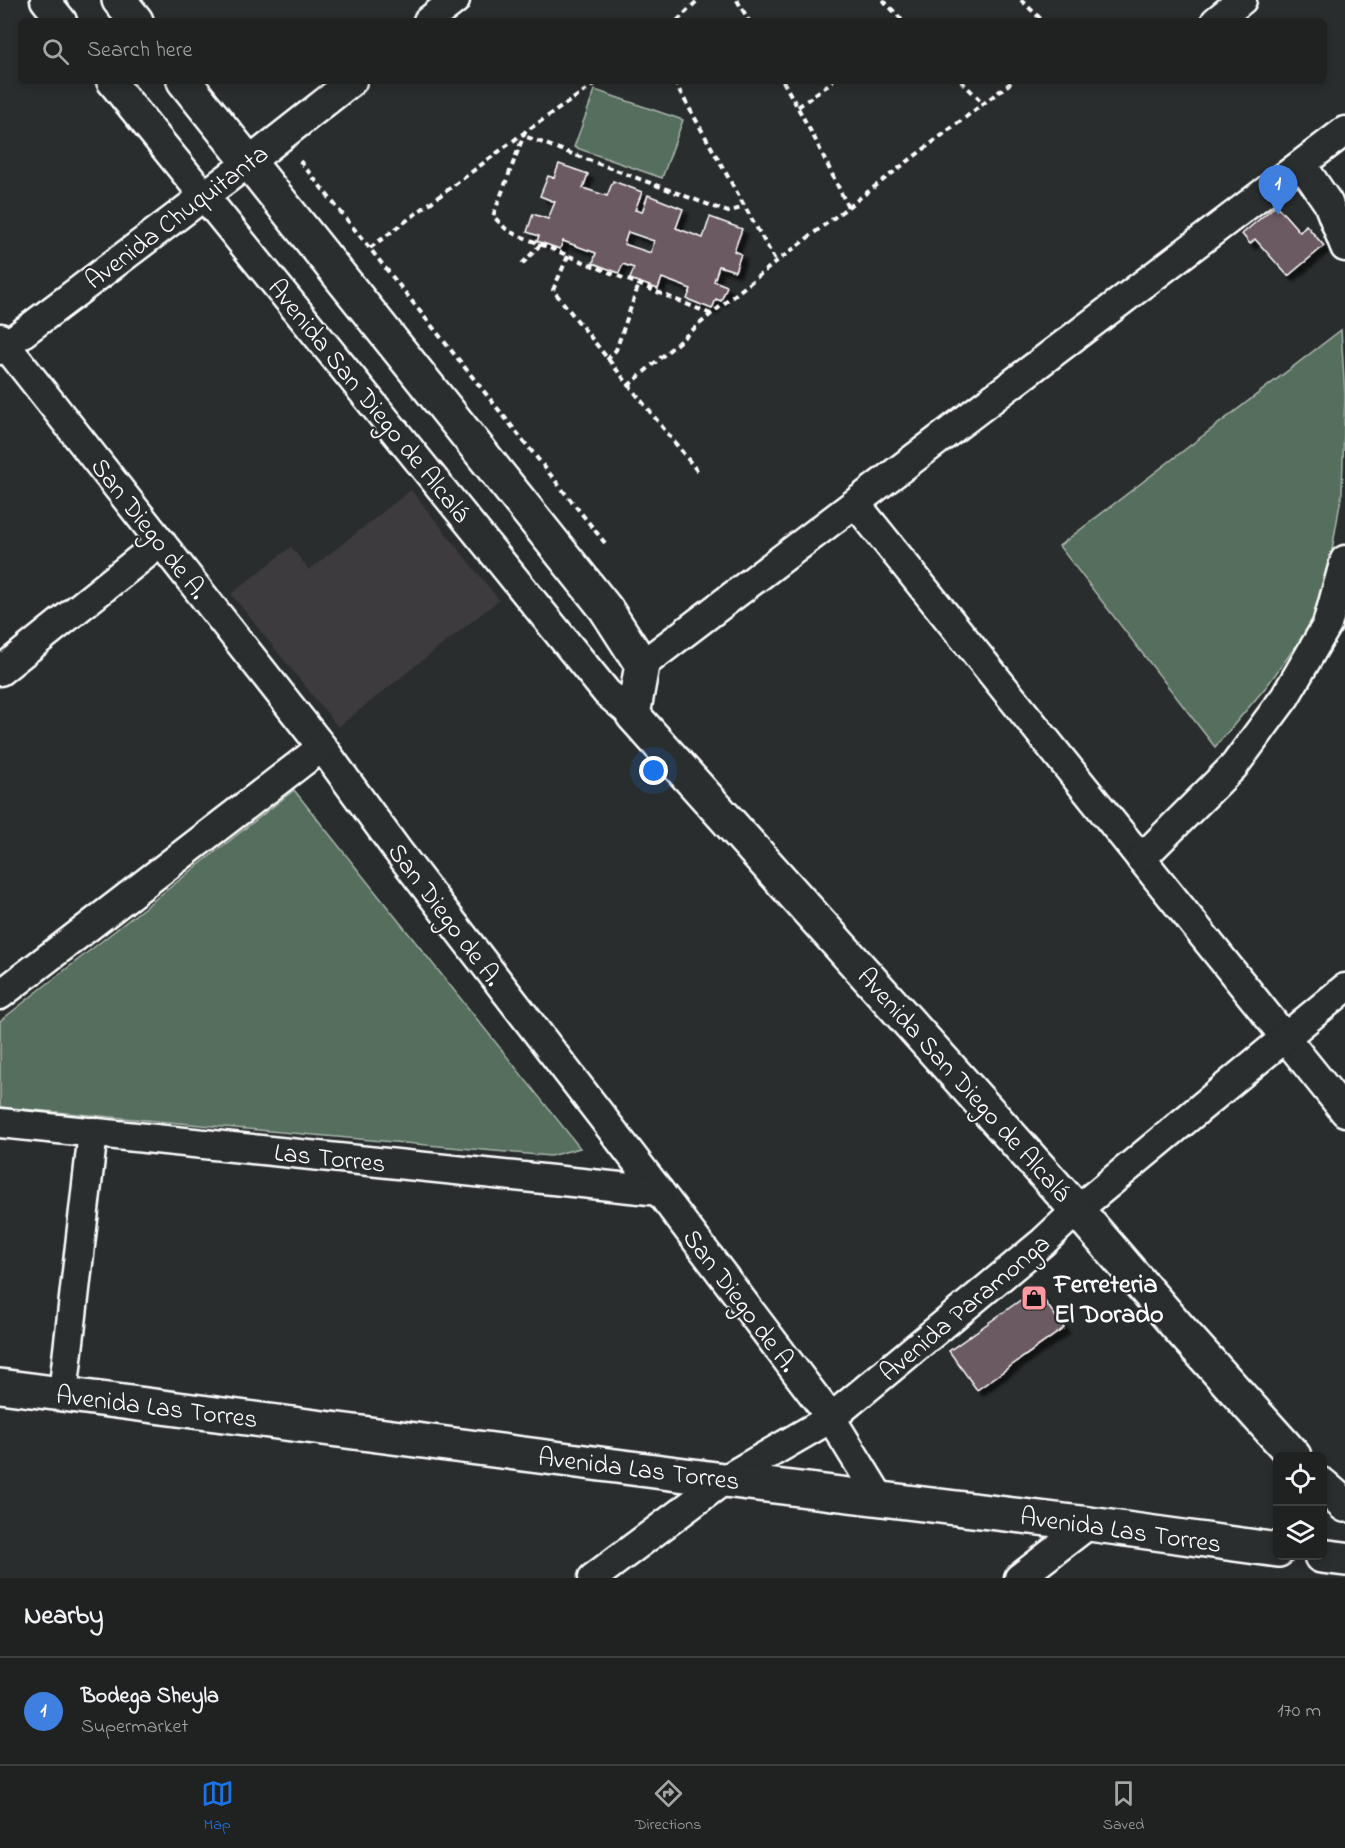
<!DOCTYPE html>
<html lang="en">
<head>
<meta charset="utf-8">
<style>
  :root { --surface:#202222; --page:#2d2f2f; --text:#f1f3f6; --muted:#a2a4a5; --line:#3d3f40; --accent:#1a73e8 }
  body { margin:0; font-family:"Indie Flower",sans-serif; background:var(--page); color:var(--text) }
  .controls { position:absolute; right:18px; bottom:18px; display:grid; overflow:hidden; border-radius:9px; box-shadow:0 3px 9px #0003 }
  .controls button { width:54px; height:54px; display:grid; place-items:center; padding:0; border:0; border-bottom:2px solid var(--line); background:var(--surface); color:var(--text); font:30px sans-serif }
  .you { position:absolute; left:654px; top:771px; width:21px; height:21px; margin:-15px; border:4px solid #fff; border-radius:50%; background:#1a73e8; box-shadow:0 0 0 9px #1a73e833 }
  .badge { display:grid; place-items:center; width:39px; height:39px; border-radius:50%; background:var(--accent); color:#fff; font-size:20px; font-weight:700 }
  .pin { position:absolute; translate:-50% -50px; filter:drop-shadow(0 2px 3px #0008) }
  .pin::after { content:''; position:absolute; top:32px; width:21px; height:18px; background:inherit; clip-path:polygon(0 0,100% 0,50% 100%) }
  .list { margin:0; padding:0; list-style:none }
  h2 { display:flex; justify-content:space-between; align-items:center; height:78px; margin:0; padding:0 24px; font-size:26px }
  h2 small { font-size:20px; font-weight:400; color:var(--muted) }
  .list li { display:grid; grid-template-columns:39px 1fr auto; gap:18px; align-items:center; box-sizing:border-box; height:108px; padding:0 24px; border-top:2px solid var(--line) }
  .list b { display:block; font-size:22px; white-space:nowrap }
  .list p { margin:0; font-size:20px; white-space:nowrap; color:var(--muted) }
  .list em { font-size:20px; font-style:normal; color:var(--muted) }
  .icon { flex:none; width:33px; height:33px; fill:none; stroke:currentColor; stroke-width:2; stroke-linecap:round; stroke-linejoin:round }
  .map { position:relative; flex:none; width:1345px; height:1578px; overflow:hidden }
  .search { position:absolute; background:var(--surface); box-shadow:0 3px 9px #0003; left:18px; right:18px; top:18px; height:66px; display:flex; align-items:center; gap:15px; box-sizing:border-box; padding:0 21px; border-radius:9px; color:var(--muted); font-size:22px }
  .sheet { height:186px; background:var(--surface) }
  nav { display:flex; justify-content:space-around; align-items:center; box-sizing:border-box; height:84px; border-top:2px solid var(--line); background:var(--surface); font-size:16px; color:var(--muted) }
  nav a { display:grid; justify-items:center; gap:3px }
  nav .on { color:var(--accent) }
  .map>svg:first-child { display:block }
</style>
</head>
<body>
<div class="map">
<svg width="1345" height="1578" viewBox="0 0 1345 1578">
  <defs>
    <filter id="shadow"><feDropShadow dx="5.5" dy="5.5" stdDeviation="1.5" flood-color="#0009"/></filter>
  </defs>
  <rect width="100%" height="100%" fill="#2a2d2e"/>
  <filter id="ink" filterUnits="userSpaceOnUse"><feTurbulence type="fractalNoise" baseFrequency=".0167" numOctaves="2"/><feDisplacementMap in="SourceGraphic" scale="12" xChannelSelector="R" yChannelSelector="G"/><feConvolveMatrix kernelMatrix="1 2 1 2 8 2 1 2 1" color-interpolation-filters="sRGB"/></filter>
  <g filter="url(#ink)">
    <path fill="#3e3a3e" d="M 411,490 L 499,600 L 338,727 L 231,594 L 291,547 L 309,570 Z"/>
    <g fill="#546e5d" stroke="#aab6ae" stroke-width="1.5">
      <path d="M 595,90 L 683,120 L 662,178 L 574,147 Z"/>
      <path d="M 1341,330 L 1345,395 L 1342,492 L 1332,550 L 1315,620 L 1266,687 L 1215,747 L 1059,546 Z"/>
      <path d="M 294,790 L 580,1148 L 550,1156 L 0,1107 L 0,1021 Z"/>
    </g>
    <g fill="#6c5a62" stroke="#fff" stroke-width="1.5" fill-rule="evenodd" filter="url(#shadow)">
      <path d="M 559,164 L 588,174 L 583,188 L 607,196 L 613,181 L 642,192 L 635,210 L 642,212 L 648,195 L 683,209 L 676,228 L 703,238 L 710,217 L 742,229 L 734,251 L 741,254 L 735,271 L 719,266 L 714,281 L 727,286 L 721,301 L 716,299 L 712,309 L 687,299 L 691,289 L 662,278 L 658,289 L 630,279 L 634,268 L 623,264 L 619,273 L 593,263 L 596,253 L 563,241 L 560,249 L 537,241 L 539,236 L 527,232 L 533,214 L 548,219 L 555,202 L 540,196 L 548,176 L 554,178 ZM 628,232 L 654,241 L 651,253 L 624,244 Z"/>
      <path d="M 1276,205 L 1300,232 L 1306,225 L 1324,246 L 1288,276 L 1255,239 L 1250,244 L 1242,234 Z"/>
      <path d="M 1036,1289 L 1064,1328 L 977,1390 L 949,1351 Z"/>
    </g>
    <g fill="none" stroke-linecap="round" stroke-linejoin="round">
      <g stroke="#fff" stroke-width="33">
        <g id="minor">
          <path d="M 45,0 L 62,21"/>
          <path d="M 428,21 L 455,0"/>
          <path d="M 1216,21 L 1242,0"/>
          <path d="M 111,81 L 607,693 L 633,715"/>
          <path d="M 1302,165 L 1328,203 L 1345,247"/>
          <path d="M 0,338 L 322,747 L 397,850 L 659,1191 L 831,1418 L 880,1498"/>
          <path d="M 0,350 L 249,162 L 352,81"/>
          <path d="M 856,504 L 1345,1112"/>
          <path d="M 642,665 L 1345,131"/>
          <path d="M 0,671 L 161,542"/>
          <path d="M 1141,859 L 1234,766 L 1285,697 L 1327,625 L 1345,560"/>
          <path d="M 0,995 L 322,747"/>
          <path d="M 0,1123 L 659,1191"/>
          <path d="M 63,1394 L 93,1132"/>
          <path d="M 593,1578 L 724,1480 L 831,1418 L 1043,1242 L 1077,1210 L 1345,988"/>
          <path d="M 1019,1578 L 1089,1524"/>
        </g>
      </g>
      <g stroke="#fff" stroke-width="38">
        <g id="tertiary">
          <path d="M 119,0 L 136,21"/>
          <path d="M 184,81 L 606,609 L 642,665 L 633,715 L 1077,1210 L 1178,1327 L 1294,1456"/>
          <path d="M 0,1386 L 724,1480 L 1089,1524 L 1278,1550"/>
          <path d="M 1322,1485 L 1345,1505"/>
          <path d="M 1321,1556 L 1345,1559"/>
        </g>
      </g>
      <g stroke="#fff" stroke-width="4" stroke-dasharray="6 4.5" stroke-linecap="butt">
        <path d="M 737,0 L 749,21"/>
        <path d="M 883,0 L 903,21"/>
        <path d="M 1021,0 L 1043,21"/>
        <path d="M 677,21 L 698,0"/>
        <path d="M 674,81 L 776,262"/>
        <path d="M 783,81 L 815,139 L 848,207"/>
        <path d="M 961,81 L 983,103"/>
        <path d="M 798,107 L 833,81"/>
        <path d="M 300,161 L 605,543"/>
        <path d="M 370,248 L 525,132 L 599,81"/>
        <path d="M 568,256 L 553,290 L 699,473"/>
        <path d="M 522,264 L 541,244"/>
        <path d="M 711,314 L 508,231 L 493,216 L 525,132 L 527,137 L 728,212 L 744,207"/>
        <path d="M 607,360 L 616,350 L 639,284"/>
        <path d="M 628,386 L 711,314 L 776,262 L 1013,81"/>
      </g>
      <use href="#minor" stroke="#2a2d2e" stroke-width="28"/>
      <use href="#tertiary" stroke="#2a2d2e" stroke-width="33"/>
    </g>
  </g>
  <defs>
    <g id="shop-square" transform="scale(1.35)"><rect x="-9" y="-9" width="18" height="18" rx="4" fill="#ff9aa2" stroke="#2a2d2e"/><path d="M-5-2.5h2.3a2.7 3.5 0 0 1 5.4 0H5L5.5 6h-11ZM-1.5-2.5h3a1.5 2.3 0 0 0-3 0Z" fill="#111"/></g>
  </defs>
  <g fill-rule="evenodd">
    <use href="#shop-square" x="1034" y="1298"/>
  </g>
  <g text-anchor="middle" stroke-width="4.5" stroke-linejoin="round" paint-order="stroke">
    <g font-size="26" fill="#fff" stroke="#2a2d2e">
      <text transform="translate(176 216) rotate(-37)" y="9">Avenida Chuquitanta</text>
      <text transform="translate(370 400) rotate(51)" y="9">Avenida San Diego de Alcalá</text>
      <text transform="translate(150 528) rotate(52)" y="9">San Diego de A.</text>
      <text transform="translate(446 914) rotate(53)" y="9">San Diego de A.</text>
      <text transform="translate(965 1084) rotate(48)" y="9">Avenida San Diego de Alcalá</text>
      <text transform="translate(330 1157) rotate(6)" y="9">Las Torres</text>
      <text transform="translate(741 1300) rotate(53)" y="9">San Diego de A.</text>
      <text transform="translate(964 1307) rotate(-40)" y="9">Avenida Paramonga</text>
      <text transform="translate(157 1406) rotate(7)" y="9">Avenida Las Torres</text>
      <text transform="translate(639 1468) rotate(7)" y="9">Avenida Las Torres</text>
      <text transform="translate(1121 1529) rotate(8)" y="9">Avenida Las Torres</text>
    </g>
    <g font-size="26" font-weight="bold" fill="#fff" stroke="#2a2d2e" text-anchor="start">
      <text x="1054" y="1292">Ferreteria<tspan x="1054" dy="30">El Dorado</tspan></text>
    </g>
  </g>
</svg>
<div class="controls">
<button><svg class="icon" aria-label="locate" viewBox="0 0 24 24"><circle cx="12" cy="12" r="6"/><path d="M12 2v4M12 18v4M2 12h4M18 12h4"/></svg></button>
<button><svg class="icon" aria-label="layers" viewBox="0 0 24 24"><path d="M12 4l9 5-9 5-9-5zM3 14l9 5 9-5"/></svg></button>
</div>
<div class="you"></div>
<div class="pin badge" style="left:1278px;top:215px;background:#3f7fe0">1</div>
<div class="search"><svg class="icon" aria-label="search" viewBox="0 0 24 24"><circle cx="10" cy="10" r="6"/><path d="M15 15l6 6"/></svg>Search here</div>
</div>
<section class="sheet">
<h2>Nearby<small></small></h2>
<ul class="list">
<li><span class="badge" style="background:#3f7fe0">1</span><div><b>Bodega Sheyla</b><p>Supermarket</p></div><em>170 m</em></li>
</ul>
</section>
<nav>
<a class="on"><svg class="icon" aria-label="map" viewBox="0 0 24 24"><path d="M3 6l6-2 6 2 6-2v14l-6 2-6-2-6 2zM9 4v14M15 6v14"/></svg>Map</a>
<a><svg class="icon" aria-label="directions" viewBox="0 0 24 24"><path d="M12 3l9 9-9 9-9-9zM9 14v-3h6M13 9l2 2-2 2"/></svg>Directions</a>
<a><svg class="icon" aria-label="saved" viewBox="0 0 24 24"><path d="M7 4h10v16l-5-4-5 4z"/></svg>Saved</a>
</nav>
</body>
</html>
